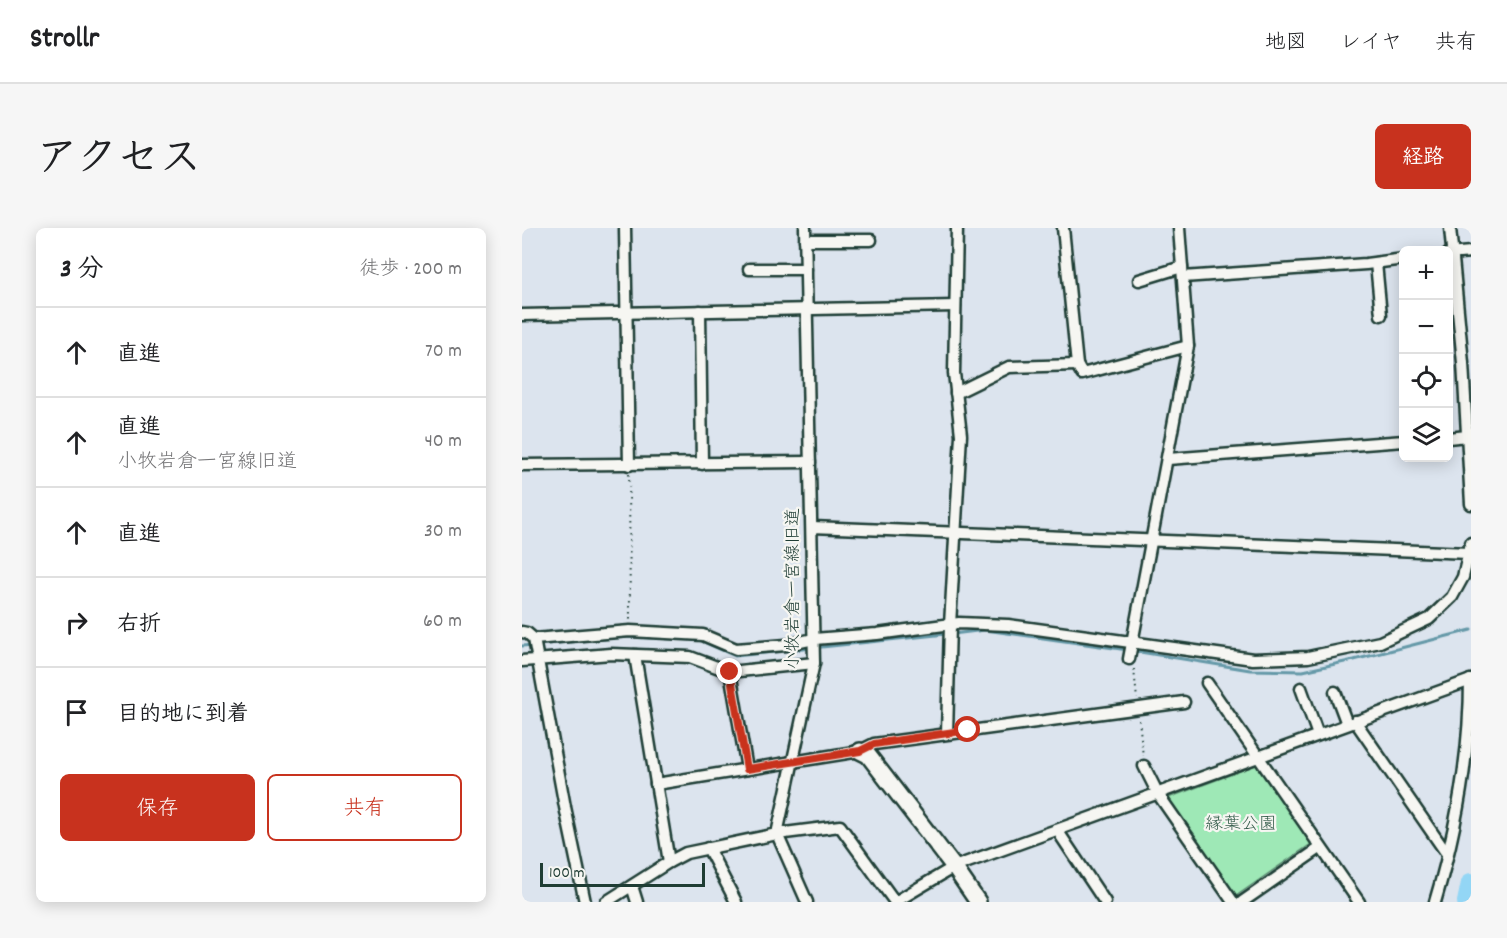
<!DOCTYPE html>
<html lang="ja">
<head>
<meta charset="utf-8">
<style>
  :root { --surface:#fff; --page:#f6f6f6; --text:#202124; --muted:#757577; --line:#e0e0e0; --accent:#c8321e }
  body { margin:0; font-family:Dekko,"Klee One",sans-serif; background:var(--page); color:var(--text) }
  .controls { position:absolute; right:18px; top:18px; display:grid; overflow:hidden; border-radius:9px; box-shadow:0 3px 15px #0003 }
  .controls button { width:54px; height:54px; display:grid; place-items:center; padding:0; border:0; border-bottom:2px solid var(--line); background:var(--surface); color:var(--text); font:30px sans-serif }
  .scale { position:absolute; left:18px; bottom:15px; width:165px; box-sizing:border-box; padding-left:6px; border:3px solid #1f3d34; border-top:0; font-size:16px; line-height:21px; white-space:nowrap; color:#1f3d34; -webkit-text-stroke:4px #f6f6f2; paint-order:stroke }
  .stop { position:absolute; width:18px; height:18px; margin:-14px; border:4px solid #c8321e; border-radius:50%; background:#fff }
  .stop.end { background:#c8321e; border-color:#fff; box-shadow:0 2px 6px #0008 }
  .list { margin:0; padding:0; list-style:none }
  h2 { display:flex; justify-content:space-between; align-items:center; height:78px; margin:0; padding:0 24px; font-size:26px }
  h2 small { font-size:20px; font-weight:400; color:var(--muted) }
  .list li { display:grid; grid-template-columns:39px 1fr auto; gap:18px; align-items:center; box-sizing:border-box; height:90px; padding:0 24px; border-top:2px solid var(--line) }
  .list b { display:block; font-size:22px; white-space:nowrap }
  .list p { margin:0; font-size:20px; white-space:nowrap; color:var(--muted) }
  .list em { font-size:20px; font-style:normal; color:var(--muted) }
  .actions { display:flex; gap:12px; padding:18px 24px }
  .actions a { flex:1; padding:14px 0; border:2px solid var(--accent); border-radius:9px; text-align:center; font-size:21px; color:var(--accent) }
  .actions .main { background:var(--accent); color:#fff }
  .icon { flex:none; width:33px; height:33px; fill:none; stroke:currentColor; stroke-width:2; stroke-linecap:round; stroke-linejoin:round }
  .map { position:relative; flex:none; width:949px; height:674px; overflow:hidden; border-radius:9px }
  header { display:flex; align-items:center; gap:36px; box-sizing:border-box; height:84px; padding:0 30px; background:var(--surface); border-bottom:2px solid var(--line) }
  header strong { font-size:28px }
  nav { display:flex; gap:33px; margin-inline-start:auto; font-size:21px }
  .intro { display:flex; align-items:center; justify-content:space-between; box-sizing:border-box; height:144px; padding:0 36px }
  h1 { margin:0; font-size:42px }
  .button { padding:15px 27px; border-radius:9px; background:var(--accent); color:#fff; font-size:21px; font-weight:700 }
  main { display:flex; gap:36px; padding:0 36px }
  aside { flex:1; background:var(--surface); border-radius:9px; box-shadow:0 3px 15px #0003 }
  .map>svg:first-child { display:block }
</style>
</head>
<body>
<header>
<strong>Strollr</strong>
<nav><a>地図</a><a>レイヤ</a><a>共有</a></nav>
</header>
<div class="intro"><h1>アクセス</h1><a class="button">経路</a></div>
<main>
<aside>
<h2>3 分<small>徒歩 · 200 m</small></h2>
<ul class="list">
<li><svg class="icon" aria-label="ahead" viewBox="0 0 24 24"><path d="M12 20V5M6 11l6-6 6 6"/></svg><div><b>直進</b></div><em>70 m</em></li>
<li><svg class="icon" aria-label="ahead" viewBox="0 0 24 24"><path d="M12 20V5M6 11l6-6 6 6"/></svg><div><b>直進</b><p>小牧岩倉一宮線旧道</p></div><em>40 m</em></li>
<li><svg class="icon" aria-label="ahead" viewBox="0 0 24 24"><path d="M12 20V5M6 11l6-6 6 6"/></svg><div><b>直進</b></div><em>30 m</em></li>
<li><svg class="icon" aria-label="right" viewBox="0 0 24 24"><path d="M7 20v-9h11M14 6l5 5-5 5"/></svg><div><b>右折</b></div><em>60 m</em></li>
<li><svg class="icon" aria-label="arrive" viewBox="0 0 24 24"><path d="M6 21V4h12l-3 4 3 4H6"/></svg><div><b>目的地に到着</b></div></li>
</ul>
<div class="actions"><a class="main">保存</a><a>共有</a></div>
</aside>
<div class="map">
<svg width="949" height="674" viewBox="0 0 949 674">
  <rect width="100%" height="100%" fill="#dce4ee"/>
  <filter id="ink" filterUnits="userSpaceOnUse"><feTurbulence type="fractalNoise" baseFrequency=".0167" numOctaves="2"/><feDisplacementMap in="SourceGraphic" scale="12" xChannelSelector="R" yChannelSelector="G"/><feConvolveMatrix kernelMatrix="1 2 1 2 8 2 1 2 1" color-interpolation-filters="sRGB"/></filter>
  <g filter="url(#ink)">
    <path fill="#9ee8b6" stroke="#5e9275" stroke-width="1.5" d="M 734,537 L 789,616 L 714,668 L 646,570 Z"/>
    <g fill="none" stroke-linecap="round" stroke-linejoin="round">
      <g stroke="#6599a8" stroke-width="3">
        <path d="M 431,406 L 463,402 L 606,422"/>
        <path d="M 0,418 L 105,409 L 177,412 L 213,428 L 424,406"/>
        <path d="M 612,423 L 728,442 L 781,443 L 832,432 L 949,402"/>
      </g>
      <path stroke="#93d6f5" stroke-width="20" d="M 945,674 L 949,655"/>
      <g stroke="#1f3d34" stroke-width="15">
        <g id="street">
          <path d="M 103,0 L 107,237"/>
          <path d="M 283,0 L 292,435 L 255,606 L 285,674"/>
          <path d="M 541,0 L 555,137 L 560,146 L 666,118"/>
          <path d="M 928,0 L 941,135 L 949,276"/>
          <path d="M 283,12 L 349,12"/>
          <path d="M 926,26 L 949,24"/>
          <path d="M 854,35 L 859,87"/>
          <path d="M 227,41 L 284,41"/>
          <path d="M 661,49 L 844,36 L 882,31"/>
          <path d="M 617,52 L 660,39"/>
          <path d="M 178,83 L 180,236"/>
          <path d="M 0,87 L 433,78"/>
          <path d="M 434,165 L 487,139 L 555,137"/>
          <path d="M 926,210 L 945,208"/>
          <path d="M 646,231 L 882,213"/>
          <path d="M 0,237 L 288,234"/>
          <path d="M 290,299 L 947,325"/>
          <path d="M 0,404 L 5,405 L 12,411 L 43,579 L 63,674"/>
          <path d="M 12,411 L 108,403 L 181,407 L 214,421 L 264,417 L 292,411 L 355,406 L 437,395 L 486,397 L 731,431 L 786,429 L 858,414 L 907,391 L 930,369 L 941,349 L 949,315"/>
          <path d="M 113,427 L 147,634"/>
          <path d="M 607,431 L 666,118 L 657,0"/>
          <path d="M 0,433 L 89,426 L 168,429 L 208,444 L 292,435"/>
          <path d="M 208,444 L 225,541"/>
          <path d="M 685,455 L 837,674"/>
          <path d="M 779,460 L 796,507"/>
          <path d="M 813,464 L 825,496"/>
          <path d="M 833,493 L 925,626"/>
          <path d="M 425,505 L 428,397 L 439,207 L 432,145 L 435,0"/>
          <path d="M 622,538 L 636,566 L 711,674"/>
          <path d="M 134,556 L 338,523 L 352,516 L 662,474"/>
          <path d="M 535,602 L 583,674"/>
          <path d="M 186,620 L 214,674"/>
          <path d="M 110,658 L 115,674"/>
          <path d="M 84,674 L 147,634 L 164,625 L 255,606 L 318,598 L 373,674 L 432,639 L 949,452"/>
          <path d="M 720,674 L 798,620"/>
          <path d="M 913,674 C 934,603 948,527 948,452"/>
        </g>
      </g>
      <g stroke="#1f3d34" stroke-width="20">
        <path id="secondary" d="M 338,523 L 346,527 L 432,639 L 456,674"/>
      </g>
      <g stroke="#1f3d34" stroke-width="2" stroke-dasharray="1.5 4.5" stroke-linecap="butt">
        <path d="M 107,246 L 108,393"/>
        <path d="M 612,441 L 615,471"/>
        <path d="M 617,492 L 621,528"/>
      </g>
      <use href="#street" stroke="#f6f6f2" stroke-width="10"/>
      <use href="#secondary" stroke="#f6f6f2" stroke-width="15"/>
    </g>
  </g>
  <g fill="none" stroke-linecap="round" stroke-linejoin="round" filter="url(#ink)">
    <path stroke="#c8321e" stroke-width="8" d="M 208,444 L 225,541 L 338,523 L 352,516 L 446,502"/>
  </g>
  <g text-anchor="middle" stroke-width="4.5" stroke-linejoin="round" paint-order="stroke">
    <g font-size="18" fill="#1f3d34" stroke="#f6f6f2">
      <text transform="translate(270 361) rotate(-90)" y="6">小牧岩倉一宮線旧道</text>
    </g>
    <g font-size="18" fill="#385f4e" stroke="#f6f6f2">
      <text x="719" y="601">縁葉公園</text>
    </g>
  </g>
</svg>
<div class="controls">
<button>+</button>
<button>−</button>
<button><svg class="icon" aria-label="locate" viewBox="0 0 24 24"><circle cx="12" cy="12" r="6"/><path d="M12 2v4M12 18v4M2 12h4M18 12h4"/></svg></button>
<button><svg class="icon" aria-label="layers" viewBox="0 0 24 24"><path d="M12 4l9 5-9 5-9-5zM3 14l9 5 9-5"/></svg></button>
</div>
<div class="scale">100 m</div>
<div class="stop" style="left:446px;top:502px"></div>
<div class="stop end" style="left:208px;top:444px"></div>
</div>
</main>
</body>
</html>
